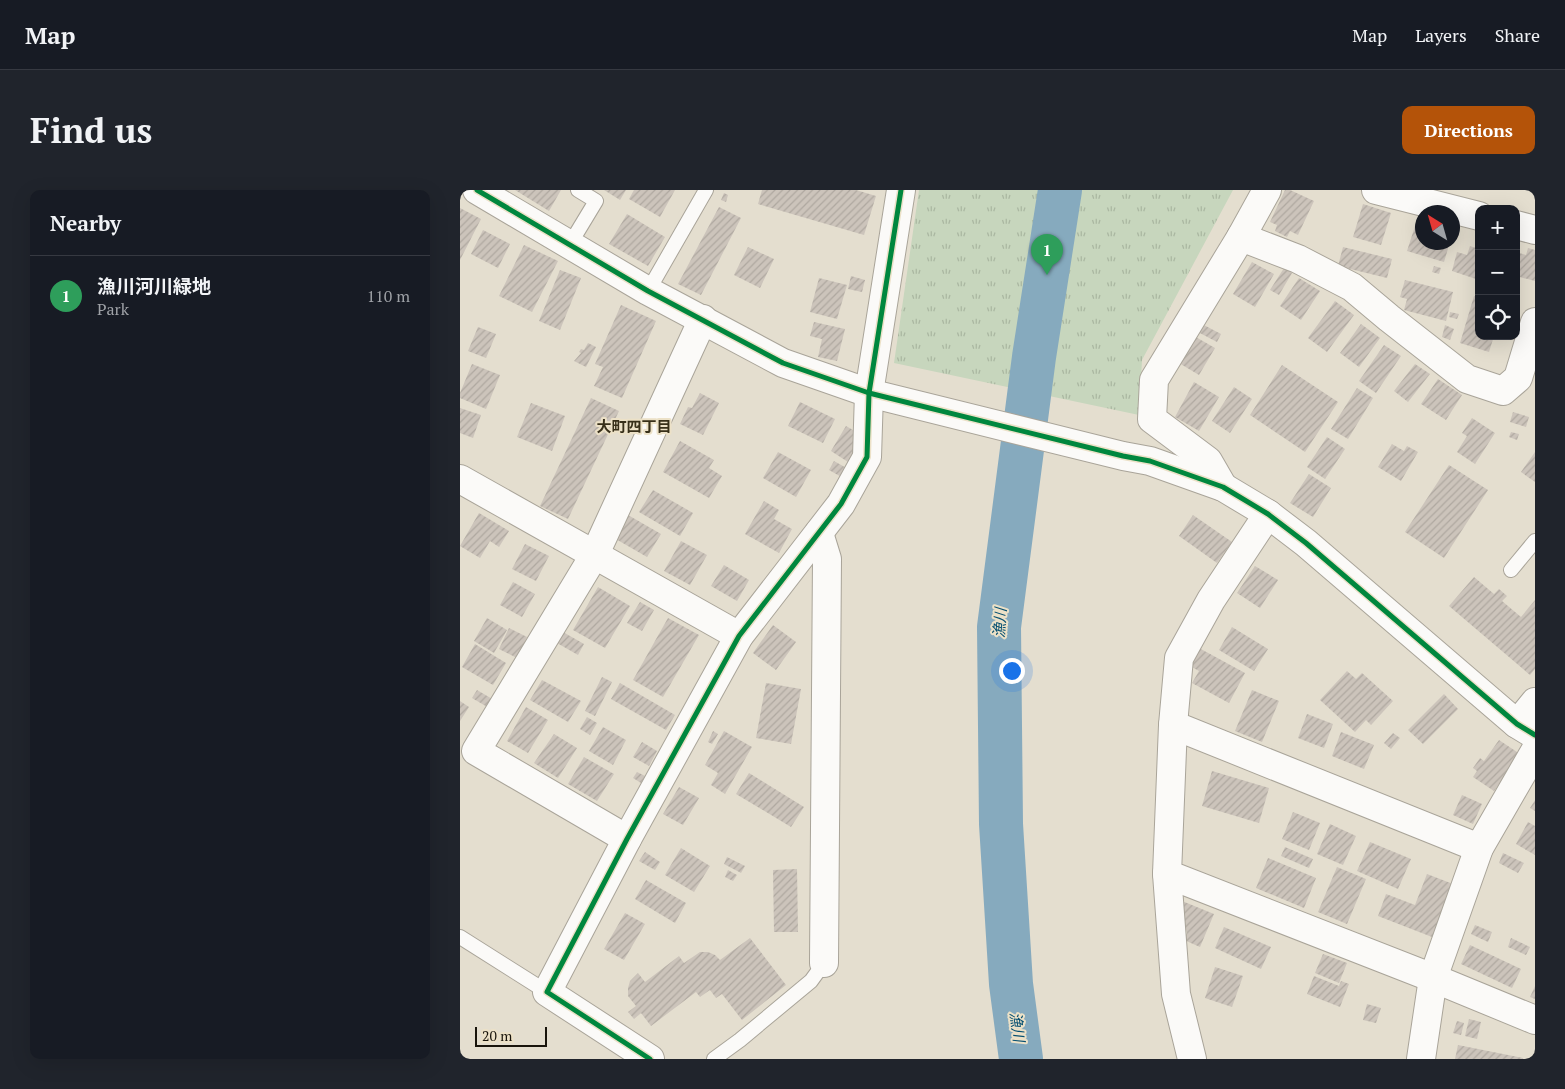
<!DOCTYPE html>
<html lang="en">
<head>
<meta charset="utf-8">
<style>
  :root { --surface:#171b24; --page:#20242c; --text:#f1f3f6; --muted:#9ea1a6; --line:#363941; --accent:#b45309 }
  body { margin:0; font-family:"PT Serif","Noto Sans JP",serif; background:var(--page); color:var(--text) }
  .controls { position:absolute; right:15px; top:15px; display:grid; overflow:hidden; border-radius:10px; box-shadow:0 5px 20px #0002 }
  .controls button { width:45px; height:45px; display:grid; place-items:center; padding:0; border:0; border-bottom:1px solid var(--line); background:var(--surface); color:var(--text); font:25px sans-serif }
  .compass { position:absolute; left:955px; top:15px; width:45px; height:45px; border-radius:50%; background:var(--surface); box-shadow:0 5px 20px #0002; rotate:323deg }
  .scale { position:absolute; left:15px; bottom:12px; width:72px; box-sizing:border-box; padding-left:5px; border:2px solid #19150c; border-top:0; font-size:14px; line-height:18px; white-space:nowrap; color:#19150c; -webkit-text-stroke:4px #ece1c7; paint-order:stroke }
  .you { position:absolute; left:551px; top:480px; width:18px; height:18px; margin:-12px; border:4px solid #fff; border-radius:50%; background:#1a73e8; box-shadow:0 0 0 8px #1a73e833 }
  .badge { display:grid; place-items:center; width:32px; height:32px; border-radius:50%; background:var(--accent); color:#fff; font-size:16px; font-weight:700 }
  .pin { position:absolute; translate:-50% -41px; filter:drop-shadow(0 1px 2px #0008) }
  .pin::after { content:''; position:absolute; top:26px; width:18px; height:15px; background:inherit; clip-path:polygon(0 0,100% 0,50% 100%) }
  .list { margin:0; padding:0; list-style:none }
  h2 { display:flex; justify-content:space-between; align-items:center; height:65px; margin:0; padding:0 20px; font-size:21px }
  h2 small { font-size:16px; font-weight:400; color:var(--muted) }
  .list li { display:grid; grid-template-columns:32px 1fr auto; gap:15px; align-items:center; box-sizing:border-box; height:80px; padding:0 20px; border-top:1px solid var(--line) }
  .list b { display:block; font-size:19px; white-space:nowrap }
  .list p { margin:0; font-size:16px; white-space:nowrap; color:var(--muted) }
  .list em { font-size:16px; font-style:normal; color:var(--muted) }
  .icon { flex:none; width:28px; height:28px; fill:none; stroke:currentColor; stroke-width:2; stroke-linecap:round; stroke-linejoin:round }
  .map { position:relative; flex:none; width:1075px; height:869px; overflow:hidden; border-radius:10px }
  header { display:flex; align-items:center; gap:30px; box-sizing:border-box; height:70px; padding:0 25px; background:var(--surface); border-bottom:1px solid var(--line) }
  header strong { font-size:24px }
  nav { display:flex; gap:28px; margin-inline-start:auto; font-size:18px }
  .intro { display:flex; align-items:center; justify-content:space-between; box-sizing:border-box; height:120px; padding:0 30px }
  h1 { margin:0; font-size:35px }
  .button { padding:12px 22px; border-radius:10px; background:var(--accent); color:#fff; font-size:18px; font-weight:700 }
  main { display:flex; gap:30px; padding:0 30px }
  aside { flex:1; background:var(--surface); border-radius:10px; box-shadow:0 5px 20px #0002 }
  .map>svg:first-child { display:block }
</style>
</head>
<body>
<header>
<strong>Map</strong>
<nav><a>Map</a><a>Layers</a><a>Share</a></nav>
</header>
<div class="intro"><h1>Find us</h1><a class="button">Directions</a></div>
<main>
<aside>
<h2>Nearby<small></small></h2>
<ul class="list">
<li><span class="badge" style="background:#2e9e5b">1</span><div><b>漁川河川緑地</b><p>Park</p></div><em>110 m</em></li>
</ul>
</aside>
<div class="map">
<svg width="1075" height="869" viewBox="0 0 1075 869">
  <defs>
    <pattern id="park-tufts" width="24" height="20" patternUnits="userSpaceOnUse" patternTransform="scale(1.25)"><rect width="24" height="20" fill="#c7d6bd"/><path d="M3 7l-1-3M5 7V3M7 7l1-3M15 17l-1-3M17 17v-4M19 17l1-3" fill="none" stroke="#aab7a1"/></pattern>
    <pattern id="building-hatch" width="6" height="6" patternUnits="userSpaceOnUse" patternTransform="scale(1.25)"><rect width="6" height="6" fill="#ccc4bb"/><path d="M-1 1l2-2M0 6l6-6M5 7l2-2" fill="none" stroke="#afa8a0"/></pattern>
  </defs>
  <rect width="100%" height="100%" fill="#e4decf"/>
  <path fill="url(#park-tufts)" d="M 459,0 L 773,0 L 682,170 L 679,225 L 434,173 Z"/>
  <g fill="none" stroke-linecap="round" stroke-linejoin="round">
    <path stroke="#86aabe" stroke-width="44" d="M 561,869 L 551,794 L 541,634 L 539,437 L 574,167 L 600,0"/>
  </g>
  <g fill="url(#building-hatch)">
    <path d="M 55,0 L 101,0 L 89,21 Z"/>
    <path d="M 144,0 L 166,0 L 160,10 Z"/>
    <path d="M 174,0 L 215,0 L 200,27 L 169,9 Z"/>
    <path d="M 302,0 L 396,0 L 416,6 L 404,45 L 298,14 Z"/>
    <path d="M 825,0 L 830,0 L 854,11 L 838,45 L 830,41 L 827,47 L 815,41 L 817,35 L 810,32 Z"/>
    <path d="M 264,3 L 268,5 L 266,12 L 261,10 Z"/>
    <path d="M 903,14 L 931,23 L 921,55 L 893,47 Z"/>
    <path d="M 259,17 L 281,28 L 241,105 L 218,94 Z"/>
    <path d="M 0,18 L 21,29 L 0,70 Z"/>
    <path d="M 167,24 L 205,47 L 188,76 L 149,54 Z"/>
    <path d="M 956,33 L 962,35 L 962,52 L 990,52 L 984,72 L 947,61 Z"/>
    <path d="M 23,40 L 50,54 L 38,78 L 11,64 Z"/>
    <path d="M 64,55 L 98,71 L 72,122 L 39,106 Z"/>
    <path d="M 1010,56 L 1019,59 L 1019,90 L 992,81 L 997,62 L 1007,65 Z"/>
    <path d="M 288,57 L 314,69 L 300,98 L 274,85 Z"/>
    <path d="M 883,57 L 932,69 L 927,88 L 878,76 Z"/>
    <path d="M 1068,58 L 1075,60 L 1075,91 L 1056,86 L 1056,62 L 1066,65 Z"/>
    <path d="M 792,72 L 814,84 L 795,117 L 773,104 Z"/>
    <path d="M 974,76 L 981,78 L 979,84 L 972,82 Z"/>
    <path d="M 824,78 L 832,83 L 819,105 L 810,100 Z"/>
    <path d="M 100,80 L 121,88 L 100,140 L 79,131 Z"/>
    <path d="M 391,86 L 405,90 L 402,102 L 388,99 Z"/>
    <path d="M 359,88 L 387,95 L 377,129 L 350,122 Z"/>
    <path d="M 839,88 L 860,101 L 841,130 L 820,116 Z"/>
    <path d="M 945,90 L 993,102 L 986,131 L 944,120 L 947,109 L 940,107 Z"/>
    <path d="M 1014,106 L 1019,107 L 1019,146 L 1034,146 L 1029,162 L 1000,153 Z"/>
    <path d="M 875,111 L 894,125 L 867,162 L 848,148 Z"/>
    <path d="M 161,115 L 196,131 L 162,208 L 134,196 L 143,177 L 135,174 Z"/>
    <path d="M 990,122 L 999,124 L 997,129 L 989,127 Z"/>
    <path d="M 354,132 L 385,139 L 377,171 L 358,167 L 362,149 L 350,146 Z"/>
    <path d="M 740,133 L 761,144 L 757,152 L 736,141 Z"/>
    <path d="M 901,134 L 920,148 L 899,177 L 880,163 Z"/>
    <path d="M 985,135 L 994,139 L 990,150 L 982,147 Z"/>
    <path d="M 18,137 L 36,144 L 26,168 L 8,161 Z"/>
    <path d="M 734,146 L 755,158 L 739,185 L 719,173 Z"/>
    <path d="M 128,153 L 136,157 L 126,177 L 114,171 L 121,163 L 119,162 L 121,159 L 124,160 Z"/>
    <path d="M 924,155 L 941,166 L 916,203 L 899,191 Z"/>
    <path d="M 12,174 L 40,185 L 26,219 L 0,208 L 0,203 Z"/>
    <path d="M 955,174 L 970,184 L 948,212 L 934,201 Z"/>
    <path d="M 822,175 L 878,212 L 845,262 L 790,225 Z"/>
    <path d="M 978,189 L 1002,205 L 986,230 L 961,214 Z"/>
    <path d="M 734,192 L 759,207 L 739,241 L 715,227 Z"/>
    <path d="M 774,197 L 792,209 L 770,243 L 752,231 Z"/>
    <path d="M 897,198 L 913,208 L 888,249 L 871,239 Z"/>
    <path d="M 240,203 L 259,213 L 243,245 L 220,234 L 228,217 L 232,218 Z"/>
    <path d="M 131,208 L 159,221 L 108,329 L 80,316 Z"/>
    <path d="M 340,212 L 375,229 L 363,253 L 328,236 Z"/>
    <path d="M 71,213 L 105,226 L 92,261 L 57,247 Z"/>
    <path d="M 0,218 L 21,225 L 13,248 L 0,243 Z"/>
    <path d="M 1053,222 L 1069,227 L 1066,237 L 1050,232 Z"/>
    <path d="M 1012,228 L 1035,243 L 1015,274 L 997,262 L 1007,246 L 1002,243 Z"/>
    <path d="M 386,236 L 393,240 L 396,259 L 388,272 L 371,261 Z"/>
    <path d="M 1051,242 L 1059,244 L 1057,250 L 1049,247 Z"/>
    <path d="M 867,247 L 885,259 L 865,289 L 847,277 Z"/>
    <path d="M 220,251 L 254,270 L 249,278 L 262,286 L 249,308 L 203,282 Z"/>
    <path d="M 932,254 L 944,261 L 947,256 L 958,262 L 941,291 L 918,277 Z"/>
    <path d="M 318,262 L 351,280 L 336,307 L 303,288 Z"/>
    <path d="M 1075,262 L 1075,292 L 1061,282 Z"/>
    <path d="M 374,271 L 390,280 L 385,289 L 369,280 Z"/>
    <path d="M 989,275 L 1028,300 L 984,368 L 945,342 Z"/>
    <path d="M 849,284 L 871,298 L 853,327 L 830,313 Z"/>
    <path d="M 193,300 L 233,323 L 220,346 L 179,322 Z"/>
    <path d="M 304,311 L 319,320 L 314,329 L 332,339 L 319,363 L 285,344 Z"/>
    <path d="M 19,323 L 49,341 L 39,357 L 30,351 L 20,368 L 0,356 Z"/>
    <path d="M 168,325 L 201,344 L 187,367 L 154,348 Z"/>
    <path d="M 733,325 L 772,352 L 757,373 L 719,346 Z"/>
    <path d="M 221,351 L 247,365 L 230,395 L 204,381 Z"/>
    <path d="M 65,354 L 89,366 L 76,391 L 52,379 Z"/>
    <path d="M 264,375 L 289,390 L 277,411 L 251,396 Z"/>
    <path d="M 795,376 L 818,390 L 800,418 L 777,403 Z"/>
    <path d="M 1014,387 L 1034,404 L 1039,399 L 1047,406 L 1042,411 L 1061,427 L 1075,410 L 1075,479 L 1070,485 L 989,416 Z"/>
    <path d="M 53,392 L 75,404 L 62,427 L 40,415 Z"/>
    <path d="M 138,397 L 170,416 L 145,458 L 113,440 Z"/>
    <path d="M 180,412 L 194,420 L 182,441 L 167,433 Z"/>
    <path d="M 27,428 L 47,440 L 34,463 L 14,451 Z"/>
    <path d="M 208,428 L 239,445 L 203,507 L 173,490 Z"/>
    <path d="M 313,435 L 336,452 L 316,480 L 293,463 Z"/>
    <path d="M 772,437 L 808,459 L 794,481 L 759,460 Z"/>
    <path d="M 49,438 L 67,447 L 57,468 L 39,459 Z"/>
    <path d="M 103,442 L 124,454 L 118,465 L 97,453 Z"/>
    <path d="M 15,454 L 46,473 L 33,495 L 2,477 Z"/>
    <path d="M 739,458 L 785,483 L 769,513 L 732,493 L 739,481 L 730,476 Z"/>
    <path d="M 887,481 L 896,489 L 902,483 L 933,511 L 911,535 L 906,530 L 895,542 L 860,510 Z"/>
    <path d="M 142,487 L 152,492 L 135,526 L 125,521 Z"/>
    <path d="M 82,490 L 121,511 L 108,532 L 70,510 Z"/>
    <path d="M 160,493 L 215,525 L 206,540 L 151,509 Z"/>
    <path d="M 306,493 L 341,499 L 331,554 L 296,548 Z"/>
    <path d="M 17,500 L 34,510 L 29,518 L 12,508 Z"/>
    <path d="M 792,500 L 819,511 L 802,552 L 775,541 Z"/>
    <path d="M 984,504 L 998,519 L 963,554 L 948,540 Z"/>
    <path d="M 0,511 L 9,517 L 0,531 Z"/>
    <path d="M 66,517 L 88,530 L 68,563 L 47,551 Z"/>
    <path d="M 847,524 L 873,534 L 864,558 L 838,548 Z"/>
    <path d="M 127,527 L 137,533 L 130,545 L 120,539 Z"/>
    <path d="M 143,537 L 166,550 L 153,575 L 129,561 Z"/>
    <path d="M 253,541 L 258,544 L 252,554 L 248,552 Z"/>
    <path d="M 264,541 L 292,557 L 265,604 L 251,595 L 258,583 L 245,575 Z"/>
    <path d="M 881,542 L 914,555 L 904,579 L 872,566 Z"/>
    <path d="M 933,543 L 940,548 L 931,559 L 924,553 Z"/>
    <path d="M 94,544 L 117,558 L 98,588 L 74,573 Z"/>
    <path d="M 1039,550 L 1060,564 L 1034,601 L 1013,587 L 1017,581 L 1013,578 L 1020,568 L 1024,571 Z"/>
    <path d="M 182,552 L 197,561 L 189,576 L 173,567 Z"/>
    <path d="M 124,567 L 154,584 L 137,611 L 108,594 Z"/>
    <path d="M 752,581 L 809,598 L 799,633 L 742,616 Z"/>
    <path d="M 177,582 L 185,586 L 181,593 L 173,588 Z"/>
    <path d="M 289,583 L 344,617 L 331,637 L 276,604 Z"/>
    <path d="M 219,597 L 239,608 L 223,635 L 203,624 Z"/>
    <path d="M 1002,605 L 1022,614 L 1013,634 L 993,625 Z"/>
    <path d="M 1075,610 L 1075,621 L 1070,618 Z"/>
    <path d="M 833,622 L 860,633 L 849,660 L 822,649 Z"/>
    <path d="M 1068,632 L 1075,636 L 1075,665 L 1056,654 Z"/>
    <path d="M 870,634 L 896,646 L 883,675 L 857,664 Z"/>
    <path d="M 910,652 L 951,669 L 938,699 L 897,681 Z"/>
    <path d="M 825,657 L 853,669 L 849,678 L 821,666 Z"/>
    <path d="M 221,658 L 250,676 L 234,702 L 205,685 Z"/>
    <path d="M 185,662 L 200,672 L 195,680 L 179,671 Z"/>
    <path d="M 1043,663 L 1064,673 L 1058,683 L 1039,673 Z"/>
    <path d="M 267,667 L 285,676 L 281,683 L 264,674 Z"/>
    <path d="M 808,668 L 856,688 L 844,718 L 796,698 Z"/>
    <path d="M 877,677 L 906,689 L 887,734 L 858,722 Z"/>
    <path d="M 337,679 L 338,742 L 314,742 L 313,680 Z"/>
    <path d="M 268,680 L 277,685 L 273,691 L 265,687 Z"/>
    <path d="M 967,684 L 993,694 L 972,747 L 918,726 L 926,704 L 955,715 Z"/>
    <path d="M 186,690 L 226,713 L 215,733 L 175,709 Z"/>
    <path d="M 722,711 L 754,724 L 740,757 L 724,750 L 727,743 L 720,717 Z"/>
    <path d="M 165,723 L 185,734 L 164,770 L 144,759 Z"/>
    <path d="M 1015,735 L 1032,742 L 1028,752 L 1011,744 Z"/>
    <path d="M 764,737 L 811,757 L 801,779 L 755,758 Z"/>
    <path d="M 290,748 L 326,795 L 282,830 L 262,804 L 256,808 L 250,800 L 240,807 L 236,802 L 191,836 L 181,823 L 174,829 L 168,822 L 176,816 L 168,806 L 168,798 L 170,791 L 178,783 L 185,792 L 219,766 L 224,773 L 240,762 L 248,762 L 255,765 L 260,770 Z"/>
    <path d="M 1051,748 L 1070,757 L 1066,765 L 1048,757 Z"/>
    <path d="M 1010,755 L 1061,779 L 1052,798 L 1001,774 Z"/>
    <path d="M 863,764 L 887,773 L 879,793 L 855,783 Z"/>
    <path d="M 755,777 L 783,786 L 772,817 L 745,808 Z"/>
    <path d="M 854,786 L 879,796 L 881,791 L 889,794 L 880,817 L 847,804 Z"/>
    <path d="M 1075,796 L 1075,809 L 1070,807 Z"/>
    <path d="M 907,814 L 921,818 L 916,833 L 903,830 Z"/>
    <path d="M 1009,829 L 1021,832 L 1017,849 L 1005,846 Z"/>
    <path d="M 997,831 L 1004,833 L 1001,845 L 993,843 Z"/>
    <path d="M 998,855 L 1063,868 L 1063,869 L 995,869 Z"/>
  </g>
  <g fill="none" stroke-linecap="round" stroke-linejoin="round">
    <g stroke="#a9a499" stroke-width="16">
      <g id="service">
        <path d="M 110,54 L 136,11 L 118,0"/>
        <path d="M 188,101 L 246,0"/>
        <path d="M 1051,380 L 1075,351"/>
        <path d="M 0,747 L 87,802"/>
        <path d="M 254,869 L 280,850 L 351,791 L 364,773"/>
      </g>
    </g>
    <g stroke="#a9a499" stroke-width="30">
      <g id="minor">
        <path d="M 916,0 L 1019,26"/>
        <path d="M 1056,35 L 1075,40"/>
        <path d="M 781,47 L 838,69 L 892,97 L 929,128 L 1007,189 L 1043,201 L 1058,188 L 1075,132"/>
        <path d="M 0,289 L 279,446"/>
        <path d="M 763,297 L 748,271 L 692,229 L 694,190 L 781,47 L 807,0"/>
        <path d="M 808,324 L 751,410 L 719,468 L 713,535 L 707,684 L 973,788 L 1075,830"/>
        <path d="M 359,343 L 367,369 L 364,773"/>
        <path d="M 1057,534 L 1075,512"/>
        <path d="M 713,535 L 1019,658"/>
        <path d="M 167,649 L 16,561 L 135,364 L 243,129"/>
        <path d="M 707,684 L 716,804 L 732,869"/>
        <path d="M 190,869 L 87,802 L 167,649 L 279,446 L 381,314 L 407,267 L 409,203 L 441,0"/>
        <path d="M 961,869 L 973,788 L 1019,658 L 1075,561"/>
      </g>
    </g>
    <g stroke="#a9a499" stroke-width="30">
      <path id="tertiary" d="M 17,0 L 188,101 L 323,173 L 409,203 L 663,266 L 690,271 L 763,297 L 808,324 L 846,353 L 1057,534 L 1075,545"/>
    </g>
    <use href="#service" stroke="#fbfaf8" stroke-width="14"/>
    <use href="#minor" stroke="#fbfaf8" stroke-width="28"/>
    <use href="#tertiary" stroke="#fbfaf8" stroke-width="28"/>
    <g stroke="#ece1c7" stroke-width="8">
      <g id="cycleway">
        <path d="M 17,0 L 188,101 L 323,173 L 409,203 L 663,266 L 690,271 L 763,297 L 808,324 L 846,353 L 1057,534 L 1075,545"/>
        <path d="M 190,869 L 87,802 L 167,649 L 279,446 L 381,314 L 407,267 L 409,203 L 441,0"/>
      </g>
    </g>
    <use href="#cycleway" stroke="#00873e" stroke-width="5"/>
  </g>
  <g text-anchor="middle" stroke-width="4" stroke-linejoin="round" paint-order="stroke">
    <g font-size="15" font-weight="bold" fill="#372f19" stroke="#ece1c7">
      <text x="174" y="242">大町四丁目</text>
    </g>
    <g font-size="15" font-style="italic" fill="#054f71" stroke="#ece1c7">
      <text transform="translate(540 433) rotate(-86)" y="5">漁川</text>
      <text transform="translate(557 837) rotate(82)" y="5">漁川</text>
    </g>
  </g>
</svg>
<div class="controls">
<button>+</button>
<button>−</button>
<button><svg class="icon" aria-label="locate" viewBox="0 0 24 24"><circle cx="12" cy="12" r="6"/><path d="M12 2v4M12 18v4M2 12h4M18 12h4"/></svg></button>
</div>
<svg class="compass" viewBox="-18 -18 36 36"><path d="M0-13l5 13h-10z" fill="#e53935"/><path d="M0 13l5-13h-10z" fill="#9ea1a6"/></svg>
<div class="scale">20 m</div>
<div class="you"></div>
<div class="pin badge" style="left:587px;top:85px;background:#2e9e5b">1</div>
</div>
</main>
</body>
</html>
